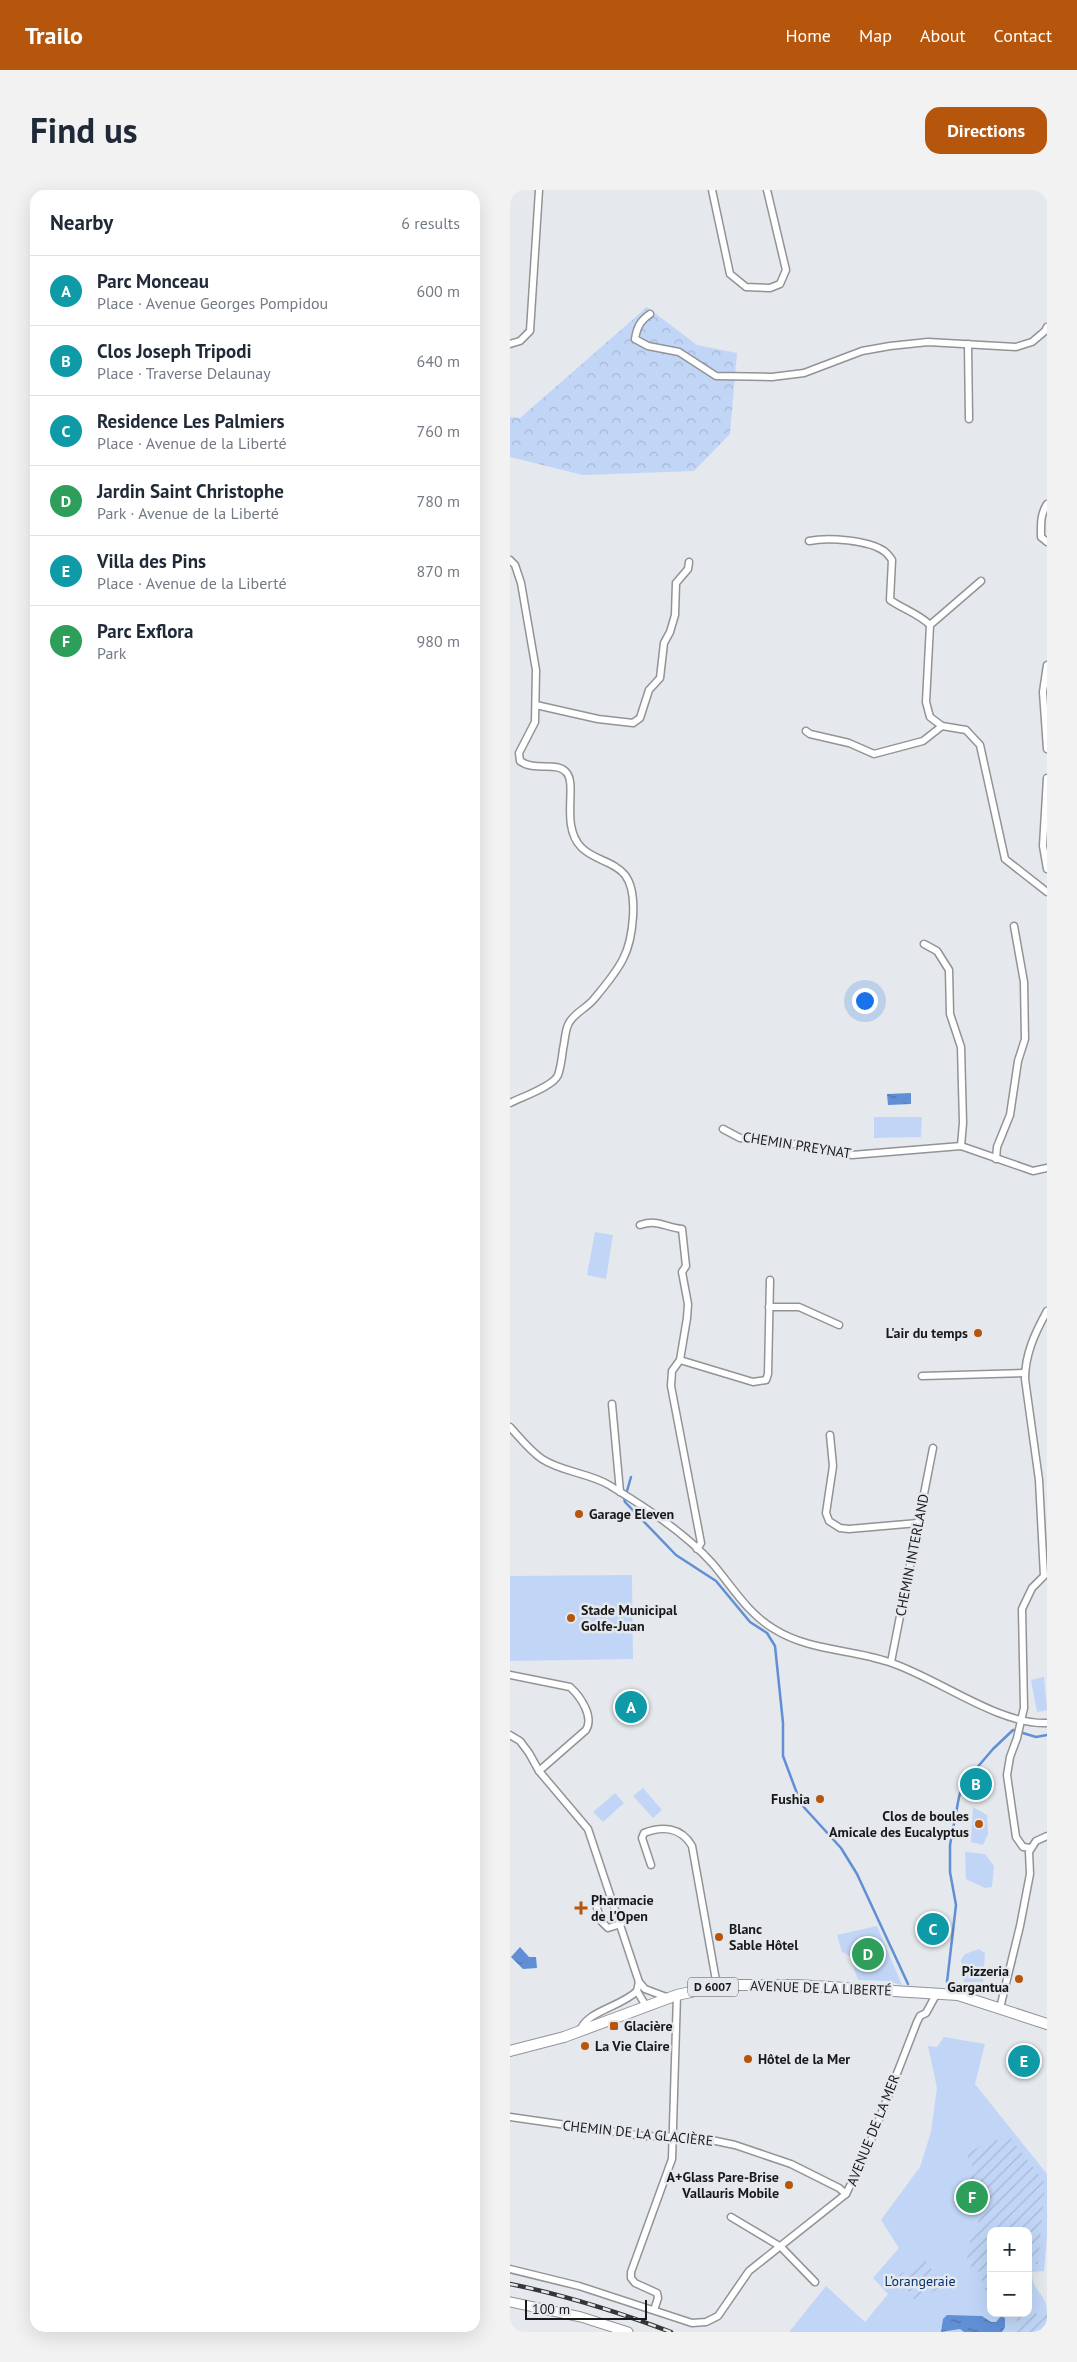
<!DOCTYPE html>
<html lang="en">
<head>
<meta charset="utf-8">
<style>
  :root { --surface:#fff; --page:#f2f2f3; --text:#1f2937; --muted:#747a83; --line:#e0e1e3; --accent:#b5560c }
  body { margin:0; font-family:"PT Sans",sans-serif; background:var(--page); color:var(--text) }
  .controls { position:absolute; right:15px; bottom:15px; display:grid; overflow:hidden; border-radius:10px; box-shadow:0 5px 20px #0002 }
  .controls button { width:45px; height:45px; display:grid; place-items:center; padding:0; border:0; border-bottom:1px solid var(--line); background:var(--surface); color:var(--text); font:25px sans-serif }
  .scale { position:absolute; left:15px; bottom:12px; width:122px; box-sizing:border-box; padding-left:5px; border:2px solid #18191b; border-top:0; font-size:14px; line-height:18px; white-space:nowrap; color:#18191b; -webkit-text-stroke:4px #e5e8ec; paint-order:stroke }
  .you { position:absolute; left:354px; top:810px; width:18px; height:18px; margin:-12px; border:4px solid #fff; border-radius:50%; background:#1a73e8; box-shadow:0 0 0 8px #1a73e833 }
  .badge { display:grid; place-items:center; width:32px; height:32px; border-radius:50%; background:var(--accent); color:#fff; font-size:16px; font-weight:700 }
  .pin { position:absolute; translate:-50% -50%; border:2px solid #fff; box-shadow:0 1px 5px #0006 }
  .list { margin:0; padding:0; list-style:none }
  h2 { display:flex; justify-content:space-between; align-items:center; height:65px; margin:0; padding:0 20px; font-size:21px }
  h2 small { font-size:16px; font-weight:400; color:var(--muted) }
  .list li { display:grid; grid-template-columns:32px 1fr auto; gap:15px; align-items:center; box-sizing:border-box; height:70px; padding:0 20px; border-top:1px solid var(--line) }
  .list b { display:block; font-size:19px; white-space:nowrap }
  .list p { margin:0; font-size:16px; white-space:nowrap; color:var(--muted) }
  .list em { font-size:16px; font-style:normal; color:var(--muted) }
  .map { position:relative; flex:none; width:537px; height:2142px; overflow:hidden; border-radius:15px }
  header { display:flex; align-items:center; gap:30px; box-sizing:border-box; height:70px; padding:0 25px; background:var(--accent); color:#fff }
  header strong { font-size:24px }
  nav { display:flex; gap:28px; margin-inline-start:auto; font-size:18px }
  .intro { display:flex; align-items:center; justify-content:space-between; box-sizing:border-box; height:120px; padding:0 30px }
  h1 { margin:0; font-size:35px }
  .button { padding:12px 22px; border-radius:15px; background:var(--accent); color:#fff; font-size:18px; font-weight:700 }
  main { display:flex; gap:30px; padding:0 30px }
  aside { flex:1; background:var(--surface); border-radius:15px; box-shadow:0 5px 20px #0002 }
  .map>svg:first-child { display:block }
</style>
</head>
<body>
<header>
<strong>Trailo</strong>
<nav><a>Home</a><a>Map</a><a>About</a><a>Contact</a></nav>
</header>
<div class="intro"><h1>Find us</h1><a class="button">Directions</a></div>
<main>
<aside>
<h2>Nearby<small>6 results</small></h2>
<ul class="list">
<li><span class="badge" style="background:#0f9aa8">A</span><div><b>Parc Monceau</b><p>Place · Avenue Georges Pompidou</p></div><em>600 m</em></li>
<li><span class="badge" style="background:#0f9aa8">B</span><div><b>Clos Joseph Tripodi</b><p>Place · Traverse Delaunay</p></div><em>640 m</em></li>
<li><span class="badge" style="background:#0f9aa8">C</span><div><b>Residence Les Palmiers</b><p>Place · Avenue de la Liberté</p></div><em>760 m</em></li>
<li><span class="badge" style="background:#2e9e5b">D</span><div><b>Jardin Saint Christophe</b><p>Park · Avenue de la Liberté</p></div><em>780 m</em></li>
<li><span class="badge" style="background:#0f9aa8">E</span><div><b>Villa des Pins</b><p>Place · Avenue de la Liberté</p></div><em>870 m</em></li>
<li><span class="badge" style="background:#2e9e5b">F</span><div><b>Parc Exflora</b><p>Park</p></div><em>980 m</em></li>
</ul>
</aside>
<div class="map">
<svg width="537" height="2142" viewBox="0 0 537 2142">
  <defs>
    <pattern id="forest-crowns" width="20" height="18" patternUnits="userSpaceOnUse" patternTransform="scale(1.25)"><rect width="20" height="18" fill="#c1d6f7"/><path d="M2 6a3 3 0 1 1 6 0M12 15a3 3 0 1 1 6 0" fill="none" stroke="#a5b7d3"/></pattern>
    <pattern id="garden-furrows" width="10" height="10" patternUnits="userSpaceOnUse" patternTransform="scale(1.25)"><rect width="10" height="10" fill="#c1d6f7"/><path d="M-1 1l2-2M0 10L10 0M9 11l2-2" fill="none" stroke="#a5b7d3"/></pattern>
    <pattern id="water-ripples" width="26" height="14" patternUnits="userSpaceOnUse" patternTransform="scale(1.25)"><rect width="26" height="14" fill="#608fd5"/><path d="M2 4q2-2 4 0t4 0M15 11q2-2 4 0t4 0" fill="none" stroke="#4e74ac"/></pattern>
  </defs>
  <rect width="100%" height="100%" fill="#e5e8ec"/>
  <g fill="#c1d6f7" fill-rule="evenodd">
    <path d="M 364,927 L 412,927 L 411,947 L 364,948 Z"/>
    <path d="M 85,1042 L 103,1045 L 96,1089 L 77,1085 Z"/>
    <path d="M 122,1385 L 123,1469 L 0,1471 L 0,1386 Z"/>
    <path d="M 534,1487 L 537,1520 L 527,1522 L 521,1490 Z"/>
    <path d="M 133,1598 L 152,1620 L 143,1628 L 123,1606 Z"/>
    <path d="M 105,1603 L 114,1613 L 93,1632 L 83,1622 Z"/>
    <path d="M 463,1617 L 477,1625 L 478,1644 L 473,1655 L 461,1652 Z"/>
    <path d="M 455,1662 L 475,1664 L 484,1676 L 482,1697 L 475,1698 L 456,1689 Z"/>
    <path d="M 367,1736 L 392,1795 L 376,1791 L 348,1790 L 340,1766 L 332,1762 L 327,1745 Z"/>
    <path d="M 469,1759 L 475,1763 L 473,1792 L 454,1792 L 451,1770 L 455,1764 Z"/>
    <path d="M 434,1847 L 475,1854 L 465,1894 L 537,1984 L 537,2048 L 534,2081 L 522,2082 C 521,2097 531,2101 536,2114 C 537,2121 537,2134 537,2142 L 279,2142 L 316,2096 L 355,2132 L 378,2104 L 363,2088 L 389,2058 L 371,2030 L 410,1977 L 421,1942 L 427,1898 L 418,1856 L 427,1857 ZM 481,2041 L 518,2041 L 518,2123 L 481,2123 Z"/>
  </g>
  <path fill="url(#forest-crowns)" d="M 137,117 L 187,155 L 227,163 L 220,244 L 184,281 L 73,285 L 0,267 L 0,227 L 10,228 Z"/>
  <g fill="url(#garden-furrows)">
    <path d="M 499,1946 L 535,1993 L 528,2074 L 518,2074 L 518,2041 L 481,2041 L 481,2103 L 472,2098 L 472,2084 L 456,2073 L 461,2048 L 468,2040 L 468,2028 L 465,2023 L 456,2021 L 445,2024 L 451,1988 L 457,1984 L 463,1976 L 456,1964 L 485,1948 L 489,1953 Z"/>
    <path d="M 414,2069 L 431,2093 L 430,2097 L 406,2113 L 389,2085 Z"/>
    <path d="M 521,2117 L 527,2124 L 537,2120 L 537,2142 L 506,2142 L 507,2128 L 513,2123 L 518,2123 L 518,2119 Z"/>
  </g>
  <g fill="url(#water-ripples)">
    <path d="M 401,903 L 401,914 L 378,915 L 377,904 Z"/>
    <path d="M 10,1757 L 19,1767 L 26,1767 L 27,1778 L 13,1779 L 1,1767 Z"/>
    <path d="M 437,2125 L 472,2126 L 481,2132 L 486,2132 L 491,2126 L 495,2128 L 495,2137 L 492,2142 L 454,2142 L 450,2139 L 431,2142 L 433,2129 Z"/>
  </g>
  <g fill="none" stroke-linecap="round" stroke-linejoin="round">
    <g stroke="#608fd5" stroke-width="2.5">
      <path d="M 117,1301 L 121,1287"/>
      <path d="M 114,1308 L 115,1312 L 166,1365 L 206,1391 L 240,1432 L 257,1443 L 265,1456 L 273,1533 L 273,1566 L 291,1614 L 331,1658 L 347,1684 L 398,1794"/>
      <path d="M 437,1792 L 446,1715 L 440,1682 L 440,1655 L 449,1607 L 453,1594 L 483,1559 L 503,1540 L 526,1547 L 537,1545"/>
    </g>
    <g stroke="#919397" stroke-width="9">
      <g id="street">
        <path d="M 202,0 L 220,84 L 236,97 L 260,98 L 270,94 L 276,80 L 257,0"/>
        <path d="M 140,124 C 130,131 127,137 125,149 L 138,156 L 169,162 L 206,186 L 262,187 L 294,183 L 352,161 L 380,156 L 418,152 L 506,157 L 522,152 L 535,141 L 537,137"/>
        <path d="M 0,154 L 10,151 L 20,141 L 29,0"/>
        <path d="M 458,154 L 459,229"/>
        <path d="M 537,314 C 530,325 531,335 531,347 L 537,352"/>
        <path d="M 299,351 C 318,347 358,350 374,361 C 377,363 380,367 382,370 L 380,410 C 393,419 409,424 420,435"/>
        <path d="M 0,370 L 5,375 L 11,393 L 26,480 L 25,532 L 9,563 L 10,571 C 25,582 46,571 56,582 C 68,594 50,635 71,657 C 83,670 104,671 115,685 C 129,703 123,750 113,769 C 106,783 94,797 84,809 C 77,818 64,823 59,833 C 55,839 55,851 53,859 C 52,867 51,877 48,885 C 44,896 12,907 0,913"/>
        <path d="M 471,391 L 420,435 L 416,512 L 420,527 L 432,536 L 456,540 L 470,555 L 495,669 L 537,702"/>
        <path d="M 537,475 L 533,502 L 537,559"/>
        <path d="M 26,515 L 88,529 L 123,533 L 130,528 L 139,500 L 150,488 L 154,453 L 160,442 L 165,425 L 166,393 L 178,379 L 179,372"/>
        <path d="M 296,541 L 300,544 L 339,553 L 364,564 L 413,551 L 432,536"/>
        <path d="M 537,588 L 533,656 L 537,679"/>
        <path d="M 414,754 L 427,761 L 439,780 L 440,824 L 451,857 L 453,933 L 451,956"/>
        <path d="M 213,939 L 230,948 L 292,955 L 342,965 L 451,956 L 523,981 L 537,978"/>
        <path d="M 486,969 L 487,957 L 500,925 L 508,871 L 515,849 L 514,792 L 504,736"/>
        <path d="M 130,1035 C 148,1029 154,1037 172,1039 L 176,1076 L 172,1082 L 178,1114 L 177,1128 L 170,1170 L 162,1181 L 161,1196 L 191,1353 L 187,1359"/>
        <path d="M 259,1117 L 289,1117 L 329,1135"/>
        <path d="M 170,1170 L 243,1192 L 256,1190 L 258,1184 L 260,1090"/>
        <path d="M 412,1186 L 515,1183"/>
        <path d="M 102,1214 L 110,1302"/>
        <path d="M 0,1237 C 10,1248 20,1261 32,1269 C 52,1282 79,1283 99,1295 C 135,1317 174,1342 202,1373 C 222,1396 237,1423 264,1439 C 299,1461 341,1459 379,1472 C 428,1488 488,1535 537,1533"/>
        <path d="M 320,1245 L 323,1276 L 316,1323 L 319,1331 L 330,1338 L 339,1339 L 408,1333"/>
        <path d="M 381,1472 L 423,1258"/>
        <path d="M 0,1485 L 60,1497 C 71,1507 84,1527 76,1540 L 29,1581"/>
        <path d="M 0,1545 L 10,1551 L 19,1563 L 29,1581 L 78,1639 L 129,1792 L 127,1801 L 136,1816"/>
        <path d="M 521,1658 L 513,1657 L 506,1647 L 497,1585 L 500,1567 L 507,1548 L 514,1518 L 512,1419 L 522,1398 L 534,1386 L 529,1290 L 515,1189 C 515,1164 525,1143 537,1121"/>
        <path d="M 141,1675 L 132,1648 L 134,1643 C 152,1636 171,1637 182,1656 L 207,1796"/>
        <path d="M 85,1711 L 91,1731 L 98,1738 L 111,1734"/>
        <path d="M 129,1792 L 135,1799 L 159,1808"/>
        <path d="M 490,1818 L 510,1736 L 520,1684 L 519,1662 L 526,1651 L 537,1646"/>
        <path d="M 70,1841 C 76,1821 111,1817 127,1801"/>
        <path d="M 0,1927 L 133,1946 L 187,1947 L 225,1955 L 281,1974 L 329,1998 L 336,2004"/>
        <path d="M 221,2027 L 271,2057 L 305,2092"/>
        <path d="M 0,2079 L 69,2096 L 182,2133 L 196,2132 L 208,2126 L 239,2081 L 336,2004 L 356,1963 L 407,1832 L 410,1826 L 416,1823 L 427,1803"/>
        <path d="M 144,2120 L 148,2108 L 147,2103 L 125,2093 L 121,2088 L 121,2082 L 162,1969 L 167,1805"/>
      </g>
    </g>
    <g stroke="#919397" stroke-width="11">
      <path id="secondary" d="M 0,2112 L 71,2127 L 118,2142"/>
    </g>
    <g stroke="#919397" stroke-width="12">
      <path id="primary" d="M 0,1861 L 54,1847 L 167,1805 L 213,1795 L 287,1795 L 448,1805 L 537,1834"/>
    </g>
    <use href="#street" stroke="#fff" stroke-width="6"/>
    <use href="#secondary" stroke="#fff" stroke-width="9"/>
    <use href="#primary" stroke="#fff" stroke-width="10"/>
    <g stroke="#343537" stroke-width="4.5">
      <path id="rail" d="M 0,2094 C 55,2105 108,2122 161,2142"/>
    </g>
    <use href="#rail" stroke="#e5e8ec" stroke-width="2.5" stroke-dasharray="8" stroke-linecap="butt"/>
  </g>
  <g fill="#b5560c" stroke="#e5e8ec" stroke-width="2">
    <circle cx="468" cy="1143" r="5"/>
    <circle cx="69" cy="1324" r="5"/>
    <circle cx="61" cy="1428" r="5"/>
    <circle cx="310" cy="1609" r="5"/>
    <circle cx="469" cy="1634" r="5"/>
    <path d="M68.5 1710.5h5v5h5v5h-5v5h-5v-5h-5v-5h5z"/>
    <circle cx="209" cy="1747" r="5"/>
    <circle cx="509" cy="1789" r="5"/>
    <rect x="99" y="1831" width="10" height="10" rx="2.5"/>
    <circle cx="75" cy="1856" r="5"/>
    <circle cx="238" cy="1869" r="5"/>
    <circle cx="279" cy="1995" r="5"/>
  </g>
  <g text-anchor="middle" stroke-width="5" stroke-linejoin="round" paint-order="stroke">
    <rect fill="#e5e8ec" stroke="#56575a" stroke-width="1" x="178" y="1787.5" width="50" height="19" rx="4"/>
    <g font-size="12" font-weight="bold" fill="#18191b">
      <text x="203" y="1801">D 6007</text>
    </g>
    <g font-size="14" fill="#18191b" stroke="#e5e8ec">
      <text transform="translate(287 955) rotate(9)" y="5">CHEMIN PREYNAT</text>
      <text transform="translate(402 1365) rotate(-79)" y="5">CHEMIN INTERLAND</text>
      <text transform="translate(311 1798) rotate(2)" y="5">AVENUE DE LA LIBERTÉ</text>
      <text transform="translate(363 1940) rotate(-68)" y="5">AVENUE DE LA MER</text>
      <text transform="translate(128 1943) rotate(6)" y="5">CHEMIN DE LA GLACIÈRE</text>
    </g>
    <g font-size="14" font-weight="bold" fill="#18191b" stroke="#e5e8ec" text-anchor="start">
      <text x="458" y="1148" text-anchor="end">L'air du temps</text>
      <text x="79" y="1329">Garage Eleven</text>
      <text x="71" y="1425">Stade Municipal<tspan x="71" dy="16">Golfe-Juan</tspan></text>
      <text x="300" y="1614" text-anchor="end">Fushia</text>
      <text x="459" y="1631" text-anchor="end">Clos de boules<tspan x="459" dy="16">Amicale des Eucalyptus</tspan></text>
      <text x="81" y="1715">Pharmacie<tspan x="81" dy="16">de l'Open</tspan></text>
      <text x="219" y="1744">Blanc<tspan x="219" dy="16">Sable Hôtel</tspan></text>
      <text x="499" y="1786" text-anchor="end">Pizzeria<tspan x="499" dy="16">Gargantua</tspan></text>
      <text x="114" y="1841">Glacière</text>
      <text x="85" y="1861">La Vie Claire</text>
      <text x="248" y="1874">Hôtel de la Mer</text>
      <text x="269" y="1992" text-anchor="end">A+Glass Pare-Brise<tspan x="269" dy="16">Vallauris Mobile</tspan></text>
    </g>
    <g font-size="14" fill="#043371" stroke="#e5e8ec">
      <text x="410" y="2096">L'orangeraie</text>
    </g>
  </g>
</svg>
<div class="controls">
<button>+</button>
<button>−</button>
</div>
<div class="scale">100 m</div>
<div class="you"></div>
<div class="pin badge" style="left:121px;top:1517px;background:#0f9aa8">A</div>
<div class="pin badge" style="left:466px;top:1594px;background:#0f9aa8">B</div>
<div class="pin badge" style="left:423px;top:1739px;background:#0f9aa8">C</div>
<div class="pin badge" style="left:358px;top:1764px;background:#2e9e5b">D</div>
<div class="pin badge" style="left:514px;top:1871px;background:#0f9aa8">E</div>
<div class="pin badge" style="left:462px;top:2007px;background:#2e9e5b">F</div>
</div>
</main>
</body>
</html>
